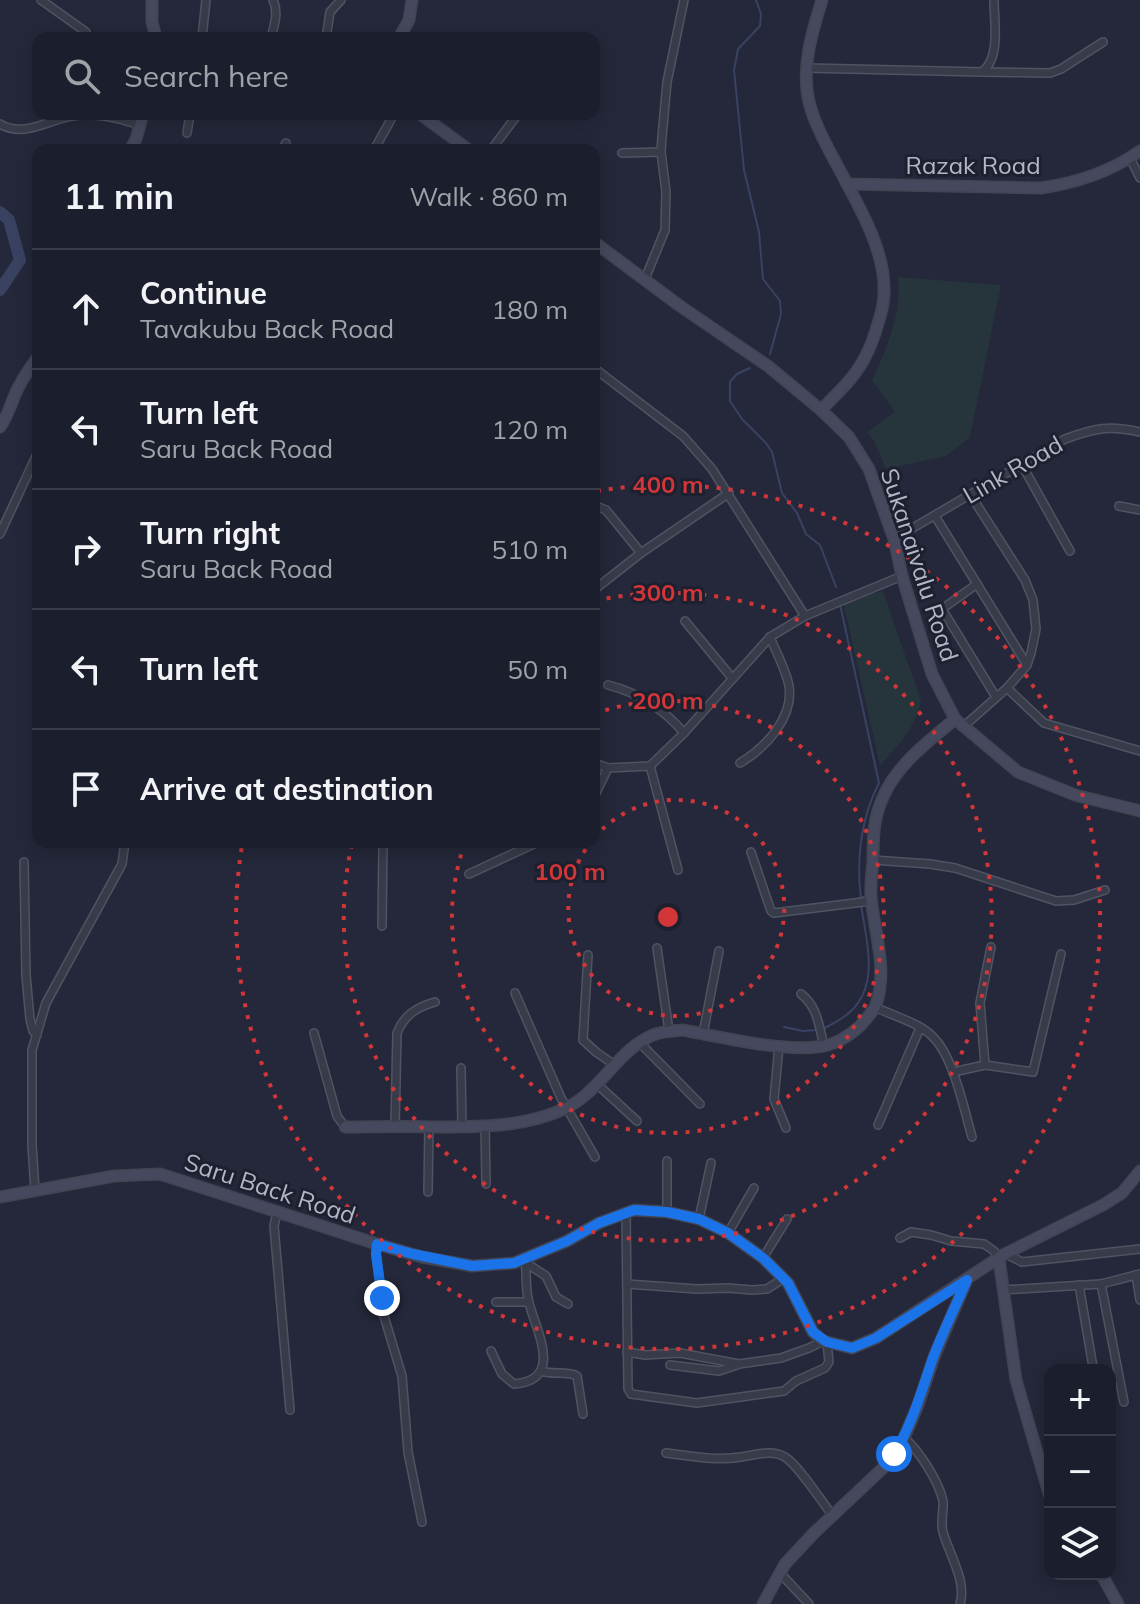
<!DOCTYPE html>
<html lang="en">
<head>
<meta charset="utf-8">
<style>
  :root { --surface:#1b1e2c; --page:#282b38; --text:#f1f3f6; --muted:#a0a2a9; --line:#393c48 }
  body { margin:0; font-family:Mulish,sans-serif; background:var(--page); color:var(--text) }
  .controls { position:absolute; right:24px; bottom:24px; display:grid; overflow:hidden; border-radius:16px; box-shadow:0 4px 20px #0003 }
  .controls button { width:72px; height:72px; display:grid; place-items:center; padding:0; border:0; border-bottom:2px solid var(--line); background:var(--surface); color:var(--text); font:40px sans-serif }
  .stop { position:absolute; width:24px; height:24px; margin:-18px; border:6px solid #1a73e8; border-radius:50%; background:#fff }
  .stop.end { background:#1a73e8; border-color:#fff; box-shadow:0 2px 8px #0008 }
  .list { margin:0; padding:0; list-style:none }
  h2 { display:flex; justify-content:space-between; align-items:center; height:104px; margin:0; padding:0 32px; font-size:34px }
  h2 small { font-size:26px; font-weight:400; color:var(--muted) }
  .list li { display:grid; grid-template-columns:52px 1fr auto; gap:24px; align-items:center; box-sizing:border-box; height:120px; padding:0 32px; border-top:2px solid var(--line) }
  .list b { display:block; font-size:30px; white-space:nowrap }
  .list p { margin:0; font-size:26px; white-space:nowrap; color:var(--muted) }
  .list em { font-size:26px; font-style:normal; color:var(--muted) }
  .icon { flex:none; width:44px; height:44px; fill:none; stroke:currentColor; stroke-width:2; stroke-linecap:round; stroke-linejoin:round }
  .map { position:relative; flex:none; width:1140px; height:1604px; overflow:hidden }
  .search { position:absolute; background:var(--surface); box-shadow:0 4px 20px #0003; left:32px; top:32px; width:568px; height:88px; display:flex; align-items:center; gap:20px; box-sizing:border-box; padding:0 28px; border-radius:16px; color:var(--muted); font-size:30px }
  .panel { position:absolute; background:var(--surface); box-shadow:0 4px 20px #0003; left:32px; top:144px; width:568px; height:704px; border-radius:16px }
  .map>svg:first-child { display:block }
</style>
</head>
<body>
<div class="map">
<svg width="1140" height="1604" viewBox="0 0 1140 1604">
  <rect width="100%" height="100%" fill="#24283a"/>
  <g fill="#26343b">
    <path d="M 898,277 L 1001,285 L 970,437 L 946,456 L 886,469 L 875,443 L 867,432 L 895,412 L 872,380 C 887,349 902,312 898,277 Z"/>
    <path d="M 883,591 L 921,701 C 916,727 898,746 880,765 L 843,602 Z"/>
  </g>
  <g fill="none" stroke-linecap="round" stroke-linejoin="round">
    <g stroke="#3a4262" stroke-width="2">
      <path d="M 756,0 L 761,14 L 760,26 L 738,49 L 734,70 L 744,170 L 759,232 L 763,279 L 780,301 L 781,314 L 770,354"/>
      <path d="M 750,368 L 737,374 L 730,382 L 730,401 L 742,419 L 766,443 L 772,452 L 782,493 L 797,513 L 806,534 L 820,545 L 836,587"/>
      <path d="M 840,604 L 879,783 C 861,817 856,860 861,898"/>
      <path d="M 784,1027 L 803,1031 L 817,1030"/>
      <path d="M 823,1029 C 830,1025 839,1021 845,1016 C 882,989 866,942 861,904"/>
    </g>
    <path stroke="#3a4262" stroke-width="12" d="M 0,212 L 9,220 L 20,260 L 0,290"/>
    <g stroke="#505362" stroke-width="10">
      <g id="street">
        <path d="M 41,0 L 86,32"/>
        <path d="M 202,38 L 206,0"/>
        <path d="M 271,38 C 274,26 279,12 273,0"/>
        <path d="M 326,38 L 330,12 L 341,0"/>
        <path d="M 807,68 L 982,72 C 1001,58 994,22 994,0"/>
        <path d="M 982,72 L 1050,73 L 1061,69 L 1103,42"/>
        <path d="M 0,124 C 24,138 48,120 72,116 C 96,112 117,118 140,125"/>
        <path d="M 187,133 L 190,114"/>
        <path d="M 282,150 L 286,143"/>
        <path d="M 374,150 L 394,114"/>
        <path d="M 491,150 L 518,114"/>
        <path d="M 622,153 L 661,152"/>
        <path d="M 1130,158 L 1140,178"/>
        <path d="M 645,279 L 665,230 L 666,192 L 661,152 L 662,137 L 667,82 L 684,0"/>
        <path d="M 594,368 L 683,436 L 712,469 L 805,616"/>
        <path d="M 1022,465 L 1070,551"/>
        <path d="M 594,505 L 606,510 L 641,553"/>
        <path d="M 1119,506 L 1140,510"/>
        <path d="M 935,516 L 1027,665"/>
        <path d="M 0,534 L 38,452"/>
        <path d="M 894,539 L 1065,439 C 1095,428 1109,425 1140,432"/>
        <path d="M 977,584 L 942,609 L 996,697"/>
        <path d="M 594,590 L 641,553 L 729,493"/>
        <path d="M 685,621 L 732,678"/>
        <path d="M 608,685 C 639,693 663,708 684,733"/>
        <path d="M 1007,688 L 1044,723 L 1140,751"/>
        <path d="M 963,727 L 1007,688 L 1027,665 L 1031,653 L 1036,629 L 1033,600 L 1025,580 L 970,494"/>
        <path d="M 594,763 L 608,768 L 650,766 L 684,733 L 770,637 L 805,616 L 902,576"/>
        <path d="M 740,763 C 765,748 794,718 789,686 C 786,670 776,652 770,637"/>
        <path d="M 650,766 L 678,870"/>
        <path d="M 594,797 L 608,768"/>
        <path d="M 751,852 L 771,911 L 774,913 L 863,902 L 871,898"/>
        <path d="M 873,860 L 930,864 L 955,868 L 1056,901 L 1074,900 L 1105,890"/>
        <path d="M 24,862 L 26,975 L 30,1019 L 33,1031 L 37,1035"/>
        <path d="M 469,874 L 538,842"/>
        <path d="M 382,926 L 383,842"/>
        <path d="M 657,948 L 669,1031"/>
        <path d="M 588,955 L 583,1040 L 596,1052 L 616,1066"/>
        <path d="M 515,993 L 561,1098 L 595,1157"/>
        <path d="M 801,994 C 818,1007 819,1027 824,1046"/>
        <path d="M 875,1007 C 893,1016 918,1022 932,1036 C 953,1055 964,1109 972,1137"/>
        <path d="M 314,1033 L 337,1116 L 345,1127"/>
        <path d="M 703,1034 L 719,951"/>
        <path d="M 640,1043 L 700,1104"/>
        <path d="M 779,1046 L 774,1099 L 786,1128"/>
        <path d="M 985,1065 L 980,1003 L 991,947"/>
        <path d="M 461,1068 L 462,1127"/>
        <path d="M 953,1072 L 985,1065 L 1033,1072 L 1061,954"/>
        <path d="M 598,1085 L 637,1121"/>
        <path d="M 878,1125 L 920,1028"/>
        <path d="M 485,1126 L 486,1184"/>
        <path d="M 395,1127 L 397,1033 C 404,1015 417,1007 435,1002"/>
        <path d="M 35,1191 L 32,1145 L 32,1050 L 46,1003 L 122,864 L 125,842"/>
        <path d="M 428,1192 L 429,1127"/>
        <path d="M 277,1212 L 274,1226 L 290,1410"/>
        <path d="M 667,1212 L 667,1161"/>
        <path d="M 626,1213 L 628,1389 L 631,1394 L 697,1403 L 784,1391 L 796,1381 L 825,1368 L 829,1362 L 827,1342"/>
        <path d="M 699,1219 L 711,1163"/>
        <path d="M 728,1233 L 754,1188"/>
        <path d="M 900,1238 L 911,1232 L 931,1235 L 951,1241 L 984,1244 L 994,1251 L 999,1259"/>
        <path d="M 377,1244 L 376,1254 L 384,1316 L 402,1376 L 408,1452 L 422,1522"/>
        <path d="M 1006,1254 L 1022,1262 L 1140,1249"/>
        <path d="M 763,1258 L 787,1219"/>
        <path d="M 526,1263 L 546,1276 L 556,1297 L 568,1304"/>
        <path d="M 1136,1275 L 1140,1300"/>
        <path d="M 627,1284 L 697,1289 L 728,1288 L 752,1290 L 767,1289 L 784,1278"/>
        <path d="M 1101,1284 L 1124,1402"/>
        <path d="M 1079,1285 L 1093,1367"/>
        <path d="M 1003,1290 L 1101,1284 L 1140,1274"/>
        <path d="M 496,1302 L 528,1302"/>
        <path d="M 491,1351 L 502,1374 L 514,1384 C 564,1380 537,1333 529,1303 C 525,1289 527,1274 525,1259"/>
        <path d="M 627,1352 L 645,1355 L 680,1353 L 739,1364 L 781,1358 L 809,1348 L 823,1341"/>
        <path d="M 670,1365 L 719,1371 L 737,1365"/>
        <path d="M 541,1371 C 552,1375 568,1371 577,1376 L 583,1414"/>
        <path d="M 904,1438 C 919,1450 939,1482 943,1501 C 944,1511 940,1522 943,1532 C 949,1554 967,1581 960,1604"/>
        <path d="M 666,1453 C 691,1456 716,1461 741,1457 C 755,1455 772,1449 785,1457 C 800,1467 821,1501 833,1516"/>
        <path d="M 780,1573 L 809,1604"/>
      </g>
    </g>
    <g stroke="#414453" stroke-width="13">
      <g id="secondary">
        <path d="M 152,0 L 152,22 L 156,38"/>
        <path d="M 399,38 L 409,20 L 412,0"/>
        <path d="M 420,114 L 469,150"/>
        <path d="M 130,150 L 136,139 L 143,114"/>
        <path d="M 847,184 L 1041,188 C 1077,183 1110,172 1140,151"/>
        <path d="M 594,242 L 680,306 L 768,366 L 821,410 L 849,437 L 869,469 L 894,539 L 902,576 L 932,674 L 955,719 L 1018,772 L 1075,795 L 1140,811"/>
        <path d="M 821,410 C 830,401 839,392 847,383 C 861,368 870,350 876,330 C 880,317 885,303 884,288 C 884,251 862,212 845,180 C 833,157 815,127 809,102 C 801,68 812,32 822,0"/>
        <path d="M 0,427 C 7,417 10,408 14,397 C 20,382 28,370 38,357"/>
        <path d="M 345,1127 C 374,1127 403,1126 431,1127 C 476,1127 522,1128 564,1109 C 600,1093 617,1050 653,1035 C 663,1031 673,1031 683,1030 C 720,1037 787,1053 823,1046 C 836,1044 850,1035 860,1026 C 865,1020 872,1013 875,1007 C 889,973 874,931 871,897 C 870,885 872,873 873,861 C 873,837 873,818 884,795 C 898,764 929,741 955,719"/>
        <path d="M 0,1197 L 114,1176 L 160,1174 L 377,1244 L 422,1257 L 472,1266 L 514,1263 L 567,1241 L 599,1223 L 634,1210 L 667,1212 L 699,1219 L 728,1233 L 763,1258 L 788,1283 L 813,1332 L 823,1341 L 852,1348 L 876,1338 L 1003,1255 L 1103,1205 L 1122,1193 L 1140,1171"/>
        <path d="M 999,1259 L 1016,1380 L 1050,1497"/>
        <path d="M 1099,1574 L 1103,1577 L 1118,1604"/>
        <path d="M 763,1604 L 785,1564 L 814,1533 L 882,1469 L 894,1454 L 904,1438 L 918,1405 L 934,1357 L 966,1282"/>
      </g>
    </g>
    <use href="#street" stroke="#383b4a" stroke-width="7"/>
    <use href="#secondary" stroke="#46495d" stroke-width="10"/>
  </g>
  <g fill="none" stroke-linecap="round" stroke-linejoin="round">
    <path stroke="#1a73e8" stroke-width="10" d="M 382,1298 L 376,1254 L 377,1244 L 413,1254 L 472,1266 L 514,1263 L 567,1241 L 599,1223 L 634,1210 L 667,1212 L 699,1219 L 728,1233 L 763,1258 L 788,1283 L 813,1332 L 827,1342 L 852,1348 L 876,1338 L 967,1280 C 956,1305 944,1330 934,1355 C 922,1389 913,1423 894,1454"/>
  </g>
  <g fill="none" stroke="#d23638" stroke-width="4" stroke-dasharray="4 8">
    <path d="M594 838A108 108 0 1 1 590 843"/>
    <path d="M594 714A216 216 0 1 1 465 843"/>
    <path d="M595 601A324 324 0 1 1 352 844"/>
    <path d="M597 491A432 432 0 1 1 242 846"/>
  </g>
  <g text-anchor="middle" stroke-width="6" stroke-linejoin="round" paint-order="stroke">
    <g font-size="24" fill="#b3b6c6" stroke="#1d202f">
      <text x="973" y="174">Razak Road</text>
      <text transform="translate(1013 470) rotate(-30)" y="8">Link Road</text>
      <text transform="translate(919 565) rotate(72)" y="8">Sukanaivalu Road</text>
      <text transform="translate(270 1189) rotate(18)" y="8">Saru Back Road</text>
    </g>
  </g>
  <circle cx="668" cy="917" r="12" fill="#d23638" stroke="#1d202f" stroke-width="4"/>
  <g font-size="24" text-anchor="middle" font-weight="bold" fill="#d23638" stroke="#1d202f" stroke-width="6" stroke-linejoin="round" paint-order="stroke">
    <text x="668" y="493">400 m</text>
    <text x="668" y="601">300 m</text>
    <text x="668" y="709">200 m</text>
    <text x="570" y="880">100 m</text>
  </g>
</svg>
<div class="controls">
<button>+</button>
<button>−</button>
<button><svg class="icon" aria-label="layers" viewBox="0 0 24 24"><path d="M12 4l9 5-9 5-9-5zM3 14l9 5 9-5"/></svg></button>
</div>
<div class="stop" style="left:894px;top:1454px"></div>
<div class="stop end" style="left:382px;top:1298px"></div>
<div class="search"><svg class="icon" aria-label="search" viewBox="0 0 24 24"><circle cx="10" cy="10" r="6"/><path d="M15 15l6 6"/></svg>Search here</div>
<section class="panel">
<h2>11 min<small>Walk · 860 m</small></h2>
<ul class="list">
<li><svg class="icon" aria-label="ahead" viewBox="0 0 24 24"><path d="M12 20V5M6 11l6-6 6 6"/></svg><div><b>Continue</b><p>Tavakubu Back Road</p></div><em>180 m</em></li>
<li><svg class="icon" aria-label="left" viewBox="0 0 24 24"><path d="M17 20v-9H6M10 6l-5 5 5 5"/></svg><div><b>Turn left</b><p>Saru Back Road</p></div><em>120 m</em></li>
<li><svg class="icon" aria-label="right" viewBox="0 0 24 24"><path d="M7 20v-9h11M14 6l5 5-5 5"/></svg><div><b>Turn right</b><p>Saru Back Road</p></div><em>510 m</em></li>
<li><svg class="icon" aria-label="left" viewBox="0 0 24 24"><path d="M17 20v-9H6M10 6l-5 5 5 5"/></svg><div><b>Turn left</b></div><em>50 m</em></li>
<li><svg class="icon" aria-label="arrive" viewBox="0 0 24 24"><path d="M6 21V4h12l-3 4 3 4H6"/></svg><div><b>Arrive at destination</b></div></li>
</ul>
</section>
</div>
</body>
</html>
